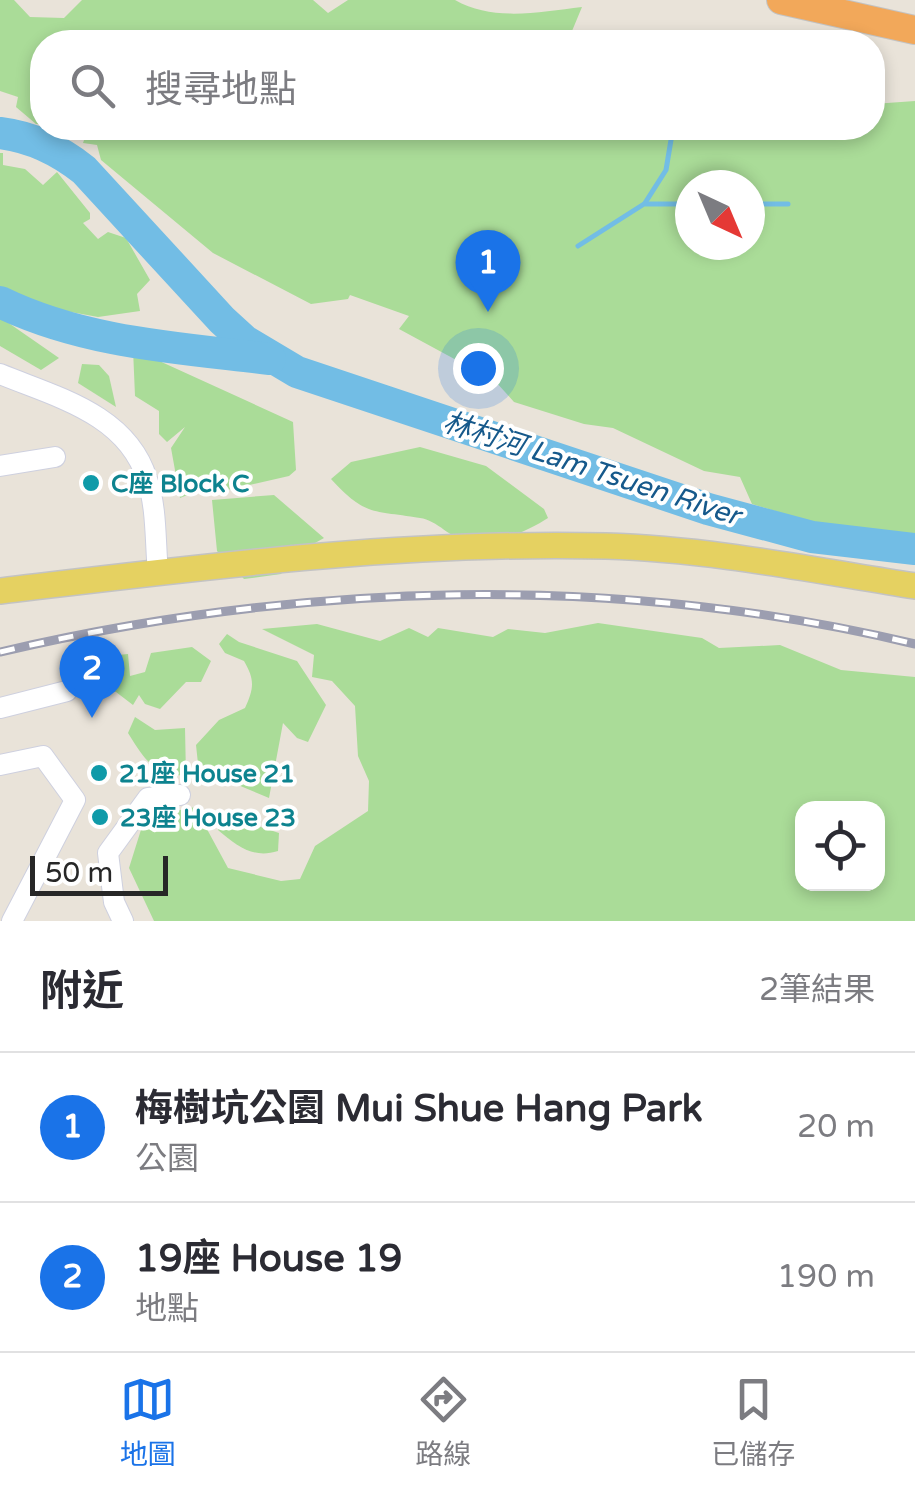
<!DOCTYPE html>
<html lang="zh-TW">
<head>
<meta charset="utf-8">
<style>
  :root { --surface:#fff; --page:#f2f2f3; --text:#2b2b33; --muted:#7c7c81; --line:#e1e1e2; --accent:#1a73e8 }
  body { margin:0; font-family:"Varela Round","Noto Sans TC",sans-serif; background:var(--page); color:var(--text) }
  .controls { position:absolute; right:30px; bottom:30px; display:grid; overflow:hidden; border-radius:20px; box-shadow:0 5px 15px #0003 }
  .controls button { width:90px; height:90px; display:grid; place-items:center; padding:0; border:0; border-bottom:2px solid var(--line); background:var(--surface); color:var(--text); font:50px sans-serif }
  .compass { position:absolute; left:675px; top:170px; width:90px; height:90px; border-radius:50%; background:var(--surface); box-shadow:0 5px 15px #0003; rotate:136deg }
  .scale { position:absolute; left:30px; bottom:25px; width:138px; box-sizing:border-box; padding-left:10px; border:5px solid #272727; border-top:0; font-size:28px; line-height:35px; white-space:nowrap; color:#272727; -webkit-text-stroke:8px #fff; paint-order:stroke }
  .you { position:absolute; left:478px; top:368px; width:35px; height:35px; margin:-25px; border:8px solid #fff; border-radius:50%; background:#1a73e8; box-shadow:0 0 0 15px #1a73e833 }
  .badge { display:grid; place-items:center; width:65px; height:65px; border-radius:50%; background:var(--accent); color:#fff; font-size:32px; font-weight:700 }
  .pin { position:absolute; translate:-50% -82px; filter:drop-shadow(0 2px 5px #0008) }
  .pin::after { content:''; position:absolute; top:52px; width:35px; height:30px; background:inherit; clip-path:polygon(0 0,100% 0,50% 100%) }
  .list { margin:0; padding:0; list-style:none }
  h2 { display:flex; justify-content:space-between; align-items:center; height:130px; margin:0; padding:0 40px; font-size:42px }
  h2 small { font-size:32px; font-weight:400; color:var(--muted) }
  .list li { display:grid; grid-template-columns:65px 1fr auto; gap:30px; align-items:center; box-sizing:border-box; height:150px; padding:0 40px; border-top:2px solid var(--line) }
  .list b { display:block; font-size:38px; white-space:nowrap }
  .list p { margin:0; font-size:32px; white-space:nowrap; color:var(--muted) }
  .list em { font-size:32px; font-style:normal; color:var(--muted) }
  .icon { flex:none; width:55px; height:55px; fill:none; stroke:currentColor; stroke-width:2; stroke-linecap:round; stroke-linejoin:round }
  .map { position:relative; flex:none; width:915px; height:921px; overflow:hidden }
  .search { position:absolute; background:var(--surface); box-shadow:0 5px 15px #0003; left:30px; right:30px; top:30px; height:110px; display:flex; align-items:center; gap:25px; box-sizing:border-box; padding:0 35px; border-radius:40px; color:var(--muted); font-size:38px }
  .sheet { height:430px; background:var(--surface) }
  nav { display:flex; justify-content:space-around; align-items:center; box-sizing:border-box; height:140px; border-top:2px solid var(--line); background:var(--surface); font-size:28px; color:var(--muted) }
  nav a { display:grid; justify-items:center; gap:5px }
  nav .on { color:var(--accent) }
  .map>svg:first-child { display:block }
</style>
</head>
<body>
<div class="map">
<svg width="915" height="921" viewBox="0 0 915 921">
  <rect width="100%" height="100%" fill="#e9e3d9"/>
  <g fill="#aadc98" fill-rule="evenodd">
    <path d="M 0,0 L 14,0 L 30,17 L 64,18 L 82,0 L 313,0 L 328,13 L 348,0 L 455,0 C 494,22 539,12 582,7 L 572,31 L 598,42 L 42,42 L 42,124 L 36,124 L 16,107 L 18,97 L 0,91 Z"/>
    <path d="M 915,101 L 915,540 L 837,530 L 752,504 L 740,477 L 704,471 L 613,428 L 584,424 L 514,402 L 495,381 L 399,329 L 409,316 L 350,295 L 348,299 L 311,304 L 213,253 L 101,160 L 97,145 L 83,143 L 88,128 L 872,128 L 873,104 ZM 690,185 L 750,185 L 750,245 L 690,245 Z"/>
    <path d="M 0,153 L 3,153 L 3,165 L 25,169 L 43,185 L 57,172 L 90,213 L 90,219 L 83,223 L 98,239 L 108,232 L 126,238 L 150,280 L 137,294 L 140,311 L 98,317 L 60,310 L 0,289 Z"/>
    <path d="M 0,317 L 59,358 L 41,370 L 0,346 Z"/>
    <path d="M 133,349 L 293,422 L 296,470 L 289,476 L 227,490 L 207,487 L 180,498 L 171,448 L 185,427 L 167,442 L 159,434 L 159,411 L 135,396 Z"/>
    <path d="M 82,364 L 99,365 L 109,376 L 116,407 L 78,383 Z"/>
    <path d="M 420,447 L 486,466 L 544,509 L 548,518 C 528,531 493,547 468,542 C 451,539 437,520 420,518 C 373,510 366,517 331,479 L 351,462 Z"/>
    <path d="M 274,495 L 324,538 L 297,553 L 281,574 L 244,579 L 217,551 L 212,500 Z"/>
    <path d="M 598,623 L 702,638 L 719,648 L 780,645 L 841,670 L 915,677 L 915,921 L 154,921 L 129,868 L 145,817 L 195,807 L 228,868 L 281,881 L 300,879 L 315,846 L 368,811 L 369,781 L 358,756 L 355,706 L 332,681 L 312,677 L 314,655 L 262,629 L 317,624 L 380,641 L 409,628 L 428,637 L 438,628 L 493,637 L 508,629 L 545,633 ZM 802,808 L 878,808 L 878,884 L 802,884 Z"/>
    <path d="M 227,634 L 239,642 L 297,661 L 326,705 L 308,742 L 297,738 L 283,723 L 269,798 L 238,785 L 200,782 L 196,745 L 219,720 L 245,708 C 254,688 255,680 244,661 L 225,653 L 219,644 Z"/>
    <path d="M 192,647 L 211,661 L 201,682 L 186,682 L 160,709 L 145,704 L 139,695 L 133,705 L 116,692 L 97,687 L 97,662 L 104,665 L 118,655 L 128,654 L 130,676 L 145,672 L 151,653 Z"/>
    <path d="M 135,717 L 155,730 L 185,728 L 186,776 C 152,773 145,760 128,733 Z"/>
    <path d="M 224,815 L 279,833 L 278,851 C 253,859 237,846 218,830 Z"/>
  </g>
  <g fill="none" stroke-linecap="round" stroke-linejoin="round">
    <g stroke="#72bde5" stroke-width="5">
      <path d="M 645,203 L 666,170 L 673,128"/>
      <path d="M 750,204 L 788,204"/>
      <path d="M 578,246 L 644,204 L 690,204"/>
    </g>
    <g stroke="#72bde5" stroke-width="32">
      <path d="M 0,133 C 32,137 59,150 84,170 L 222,320 L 245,341 L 297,372 L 708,509 L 812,537 L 915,549"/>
      <path d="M 0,302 C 84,343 179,348 270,359"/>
    </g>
    <g stroke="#ced0df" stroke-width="22">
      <g id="minor">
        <path d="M 0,374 C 56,397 127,414 147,479 C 157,508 155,542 158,572"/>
        <path d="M 0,466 L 55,457"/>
        <path d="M 0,708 L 67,691"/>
        <path d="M 0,765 L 43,756 L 75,800 L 12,921"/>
        <path d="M 123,921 L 114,902 L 108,853 L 148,798 L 180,795"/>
      </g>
    </g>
    <g stroke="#c3c3c3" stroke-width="28">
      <path id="major" d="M 0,591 C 202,567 403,541 606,546 C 710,549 813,570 915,586"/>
    </g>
    <g stroke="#c3c3c3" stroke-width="30">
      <path id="highway" d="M 781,0 L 915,30"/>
    </g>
    <use href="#minor" stroke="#fff" stroke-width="20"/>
    <use href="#major" stroke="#e5d161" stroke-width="25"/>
    <use href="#highway" stroke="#f2a85a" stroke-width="28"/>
    <g stroke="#9c9eb0" stroke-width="9">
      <path id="rail" d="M 0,652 C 300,582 614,572 915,644"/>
    </g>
    <use href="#rail" stroke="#fff" stroke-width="5" stroke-dasharray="15" stroke-linecap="butt"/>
  </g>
  <g fill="#0f9aa8" stroke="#fff" stroke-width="4">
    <circle cx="91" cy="483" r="10"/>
    <circle cx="99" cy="773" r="10"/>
    <circle cx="100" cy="817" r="10"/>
  </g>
  <g text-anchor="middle" stroke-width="8" stroke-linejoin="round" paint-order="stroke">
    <g font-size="25" font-weight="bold" fill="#0d838f" stroke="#fff" text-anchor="start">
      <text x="111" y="492">C座 Block C</text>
      <text x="119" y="782">21座 House 21</text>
      <text x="120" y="826">23座 House 23</text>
    </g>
    <g font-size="28" font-style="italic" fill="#16598b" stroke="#fff">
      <text transform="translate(592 468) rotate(18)" y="10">林村河 Lam Tsuen River</text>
    </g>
  </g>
</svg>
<div class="controls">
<button><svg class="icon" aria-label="locate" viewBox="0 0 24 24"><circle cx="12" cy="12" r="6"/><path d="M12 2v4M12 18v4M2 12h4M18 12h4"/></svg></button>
</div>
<svg class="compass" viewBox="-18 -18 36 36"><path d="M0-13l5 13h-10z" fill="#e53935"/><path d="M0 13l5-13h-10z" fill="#7c7c81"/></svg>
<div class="scale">50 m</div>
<div class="you"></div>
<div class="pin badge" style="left:488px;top:312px">1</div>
<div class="pin badge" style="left:92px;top:718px">2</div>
<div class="search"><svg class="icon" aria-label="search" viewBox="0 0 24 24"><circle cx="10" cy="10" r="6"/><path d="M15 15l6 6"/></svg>搜尋地點</div>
</div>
<section class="sheet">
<h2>附近<small>2筆結果</small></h2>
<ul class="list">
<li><span class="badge">1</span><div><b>梅樹坑公園 Mui Shue Hang Park</b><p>公園</p></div><em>20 m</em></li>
<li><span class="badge">2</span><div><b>19座 House 19</b><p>地點</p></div><em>190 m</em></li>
</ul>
</section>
<nav>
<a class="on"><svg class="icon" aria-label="map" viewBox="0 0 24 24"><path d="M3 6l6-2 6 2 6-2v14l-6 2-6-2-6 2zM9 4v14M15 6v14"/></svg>地圖</a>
<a><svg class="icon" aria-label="directions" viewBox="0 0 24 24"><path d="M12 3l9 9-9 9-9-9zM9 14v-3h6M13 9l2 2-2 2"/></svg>路線</a>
<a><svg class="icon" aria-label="saved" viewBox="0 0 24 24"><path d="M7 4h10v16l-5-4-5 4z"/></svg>已儲存</a>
</nav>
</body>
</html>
